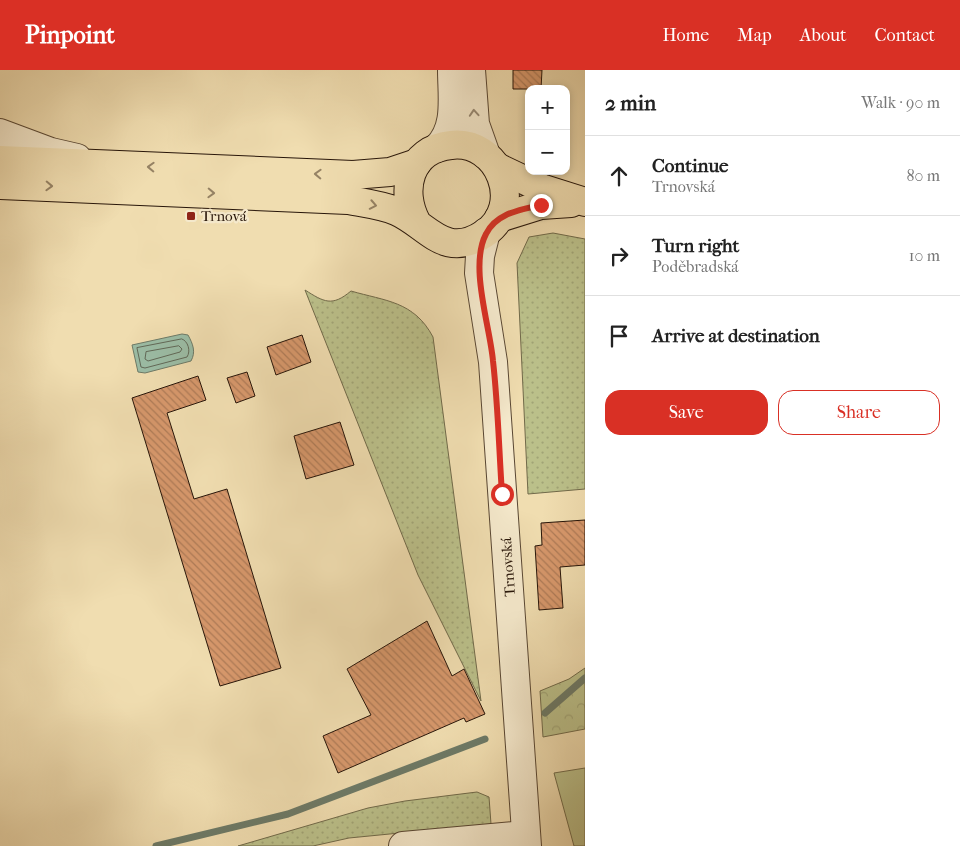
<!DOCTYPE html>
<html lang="en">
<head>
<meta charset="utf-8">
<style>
  :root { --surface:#fff; --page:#f6f6f6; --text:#222; --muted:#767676; --line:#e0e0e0; --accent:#d93025 }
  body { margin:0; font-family:"IM FELL French Canon",serif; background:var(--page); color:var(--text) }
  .controls { position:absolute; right:15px; top:15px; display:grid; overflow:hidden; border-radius:10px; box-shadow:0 2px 8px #0003 }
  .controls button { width:45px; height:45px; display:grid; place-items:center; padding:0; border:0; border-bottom:1px solid var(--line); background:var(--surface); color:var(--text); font:25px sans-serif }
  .stop { position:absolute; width:15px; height:15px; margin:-11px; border:4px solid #d93025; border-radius:50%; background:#fff }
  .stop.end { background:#d93025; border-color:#fff; box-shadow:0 1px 5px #0008 }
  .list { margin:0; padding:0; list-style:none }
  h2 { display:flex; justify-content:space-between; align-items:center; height:65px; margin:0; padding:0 20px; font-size:21px }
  h2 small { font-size:16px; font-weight:400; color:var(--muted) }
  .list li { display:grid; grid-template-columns:32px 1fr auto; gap:15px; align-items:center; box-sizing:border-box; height:80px; padding:0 20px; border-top:1px solid var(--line) }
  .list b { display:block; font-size:19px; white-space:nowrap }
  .list p { margin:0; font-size:16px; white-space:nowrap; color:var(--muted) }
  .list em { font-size:16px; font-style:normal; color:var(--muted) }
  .actions { display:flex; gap:10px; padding:15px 20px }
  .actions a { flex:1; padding:11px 0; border:1px solid var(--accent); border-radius:15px; text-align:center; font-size:18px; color:var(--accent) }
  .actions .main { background:var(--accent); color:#fff }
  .icon { flex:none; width:28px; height:28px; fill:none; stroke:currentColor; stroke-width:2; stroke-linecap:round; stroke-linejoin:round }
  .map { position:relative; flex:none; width:585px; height:776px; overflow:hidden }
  header { display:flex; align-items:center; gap:30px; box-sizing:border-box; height:70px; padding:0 25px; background:var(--accent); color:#fff }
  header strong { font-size:24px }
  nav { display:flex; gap:28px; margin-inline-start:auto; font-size:18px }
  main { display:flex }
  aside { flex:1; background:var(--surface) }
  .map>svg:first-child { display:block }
</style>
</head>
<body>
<header>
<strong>Pinpoint</strong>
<nav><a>Home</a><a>Map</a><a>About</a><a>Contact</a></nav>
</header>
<main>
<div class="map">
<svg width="585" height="776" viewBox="0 0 585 776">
  <defs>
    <pattern id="grass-dots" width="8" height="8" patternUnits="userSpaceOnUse" patternTransform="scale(1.25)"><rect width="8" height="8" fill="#bbc08a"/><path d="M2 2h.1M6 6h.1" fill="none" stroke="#a1a476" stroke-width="1.8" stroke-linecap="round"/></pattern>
    <pattern id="forest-crowns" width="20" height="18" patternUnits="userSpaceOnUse" patternTransform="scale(1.25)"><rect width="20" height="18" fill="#bbc08a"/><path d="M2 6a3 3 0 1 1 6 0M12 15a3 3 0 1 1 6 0" fill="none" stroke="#a1a476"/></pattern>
    <pattern id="building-back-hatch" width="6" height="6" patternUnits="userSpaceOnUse" patternTransform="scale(1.25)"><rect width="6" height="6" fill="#d7986c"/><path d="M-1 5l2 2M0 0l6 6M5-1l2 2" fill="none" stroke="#ae7b57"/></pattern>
  </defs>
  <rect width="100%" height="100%" fill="#f0ddb0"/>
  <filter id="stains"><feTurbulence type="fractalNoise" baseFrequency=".004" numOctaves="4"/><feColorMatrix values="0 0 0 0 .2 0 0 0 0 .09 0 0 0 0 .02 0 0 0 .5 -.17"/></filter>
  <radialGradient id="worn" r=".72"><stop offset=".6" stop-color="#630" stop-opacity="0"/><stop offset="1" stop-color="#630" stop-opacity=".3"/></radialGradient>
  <g fill="url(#grass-dots)" stroke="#716a4a">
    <path d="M 553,163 L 585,169 L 585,419 L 528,424 L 517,193 L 529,167 Z"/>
    <path d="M 305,220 C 324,232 332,237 351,221 C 385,231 414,231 433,267 L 481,631 L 418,505 Z"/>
    <path d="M 477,722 L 489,727 L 491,754 L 349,768 L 313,776 L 238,776 L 368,738 L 405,731 Z"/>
  </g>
  <path fill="url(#forest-crowns)" stroke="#716a4a" d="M 585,598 L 585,659 L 543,667 L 540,621 L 569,609 Z"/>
  <path fill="#bbc08a" stroke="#716a4a" d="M 585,698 L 585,776 L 574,776 L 554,703 Z"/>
  <path fill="#9bbda6" stroke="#6d7a67" d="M 182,264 L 188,265 C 193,274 196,282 191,291 L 145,303 L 138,302 L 132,275 Z"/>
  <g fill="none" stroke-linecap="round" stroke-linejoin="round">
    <g stroke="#616958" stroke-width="1">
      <path d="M 182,269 C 188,271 191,281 187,287 L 145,298 L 141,297 L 137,278 Z"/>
      <path d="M 179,276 L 182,279 L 180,282 L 148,291 L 145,289 L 146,282 Z"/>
    </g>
    <g stroke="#6d7a67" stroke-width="7">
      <path d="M 545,643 L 585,608"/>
      <path d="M 156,776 L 288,744 L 485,669"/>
    </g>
  </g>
  <g fill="url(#building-back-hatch)" stroke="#271509">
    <path d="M 513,0 L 542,0 L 541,19 L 513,19 Z"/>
    <path d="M 302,265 L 311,292 L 276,305 L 267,277 Z"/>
    <path d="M 247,302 L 255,326 L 236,333 L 227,308 Z"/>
    <path d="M 198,306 L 206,330 L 167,343 L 194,429 L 227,419 L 281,598 L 220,616 L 132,328 Z"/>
    <path d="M 340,352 L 354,395 L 306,409 L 294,366 Z"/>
    <path d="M 585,450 L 585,495 L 560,497 L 563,538 L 539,540 L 535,476 L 542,475 L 541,453 Z"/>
    <path d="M 427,551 L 452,606 L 464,599 L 485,644 L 466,652 L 464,648 L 338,703 L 323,666 L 371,645 L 347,599 Z"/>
  </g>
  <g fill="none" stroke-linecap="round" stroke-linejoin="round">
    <g stroke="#594733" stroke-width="30">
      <g id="minor">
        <path d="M 471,0 L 475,54 L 486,85"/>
        <path d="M 0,63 L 51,82 L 77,88"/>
        <path d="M 437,78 C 458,58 452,27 452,0"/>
        <path d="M 486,162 L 480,186 L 479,203 L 493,292 L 527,776"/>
        <path d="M 403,776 L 525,765"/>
      </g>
    </g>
    <g stroke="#271509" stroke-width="30">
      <g id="major">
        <path d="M 0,90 L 353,105 L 390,102 L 417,93"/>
        <path d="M 499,98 L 541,118 L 585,132"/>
        <path d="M 0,115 L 348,130 C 364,133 381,135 396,141 C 428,155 444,190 484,164 C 526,136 499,69 451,75 C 409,79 399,121 417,153"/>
        <path d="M 499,148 L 541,135 L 571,133"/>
      </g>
    </g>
    <use href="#minor" stroke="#f5e9cc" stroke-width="28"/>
    <use href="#major" stroke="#f0ddb0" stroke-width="28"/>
  </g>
  <defs><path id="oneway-chevron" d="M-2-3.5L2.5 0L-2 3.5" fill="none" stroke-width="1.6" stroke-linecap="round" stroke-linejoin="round" transform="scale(1.25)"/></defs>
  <use stroke="#988a74" href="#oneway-chevron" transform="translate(474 43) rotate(-94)"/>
  <g stroke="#968365">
    <use href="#oneway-chevron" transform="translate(151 97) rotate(-178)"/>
    <use href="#oneway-chevron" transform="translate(318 104) rotate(-178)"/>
    <use href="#oneway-chevron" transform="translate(49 116) rotate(2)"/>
    <use href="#oneway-chevron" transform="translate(211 123) rotate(2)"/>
    <use href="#oneway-chevron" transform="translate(373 135) rotate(11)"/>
  </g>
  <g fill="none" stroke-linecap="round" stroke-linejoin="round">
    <path stroke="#d93025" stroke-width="6" d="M 502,424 C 499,380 498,335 493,291 C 490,256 469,196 486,164 C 496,143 520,140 541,135"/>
  </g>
  <rect fill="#8f2418" stroke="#f5e9cc" stroke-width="2" x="186" y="141" width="10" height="10" rx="2.5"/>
  <g text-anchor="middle" stroke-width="4.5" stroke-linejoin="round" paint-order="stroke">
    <g font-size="15" fill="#271509" stroke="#f5e9cc" text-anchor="start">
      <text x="201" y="151">Trnová</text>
    </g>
    <g font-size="15" fill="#271509" stroke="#f5e9cc">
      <text transform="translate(508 497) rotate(-94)" y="5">Trnovská</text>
    </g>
  </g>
  <rect width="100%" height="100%" filter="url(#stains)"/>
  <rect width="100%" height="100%" fill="url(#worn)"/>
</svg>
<div class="controls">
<button>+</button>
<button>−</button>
</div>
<div class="stop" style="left:502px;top:424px"></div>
<div class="stop end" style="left:541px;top:135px"></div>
</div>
<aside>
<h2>2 min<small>Walk · 90 m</small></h2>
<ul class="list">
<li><svg class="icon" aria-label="ahead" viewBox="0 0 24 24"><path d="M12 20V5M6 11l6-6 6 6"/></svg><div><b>Continue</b><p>Trnovská</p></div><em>80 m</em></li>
<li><svg class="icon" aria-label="right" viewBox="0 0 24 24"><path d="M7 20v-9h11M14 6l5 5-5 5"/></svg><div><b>Turn right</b><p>Poděbradská</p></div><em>10 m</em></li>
<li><svg class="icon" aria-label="arrive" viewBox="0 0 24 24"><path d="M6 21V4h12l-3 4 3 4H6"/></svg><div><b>Arrive at destination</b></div></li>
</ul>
<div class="actions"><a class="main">Save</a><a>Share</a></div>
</aside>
</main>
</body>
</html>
